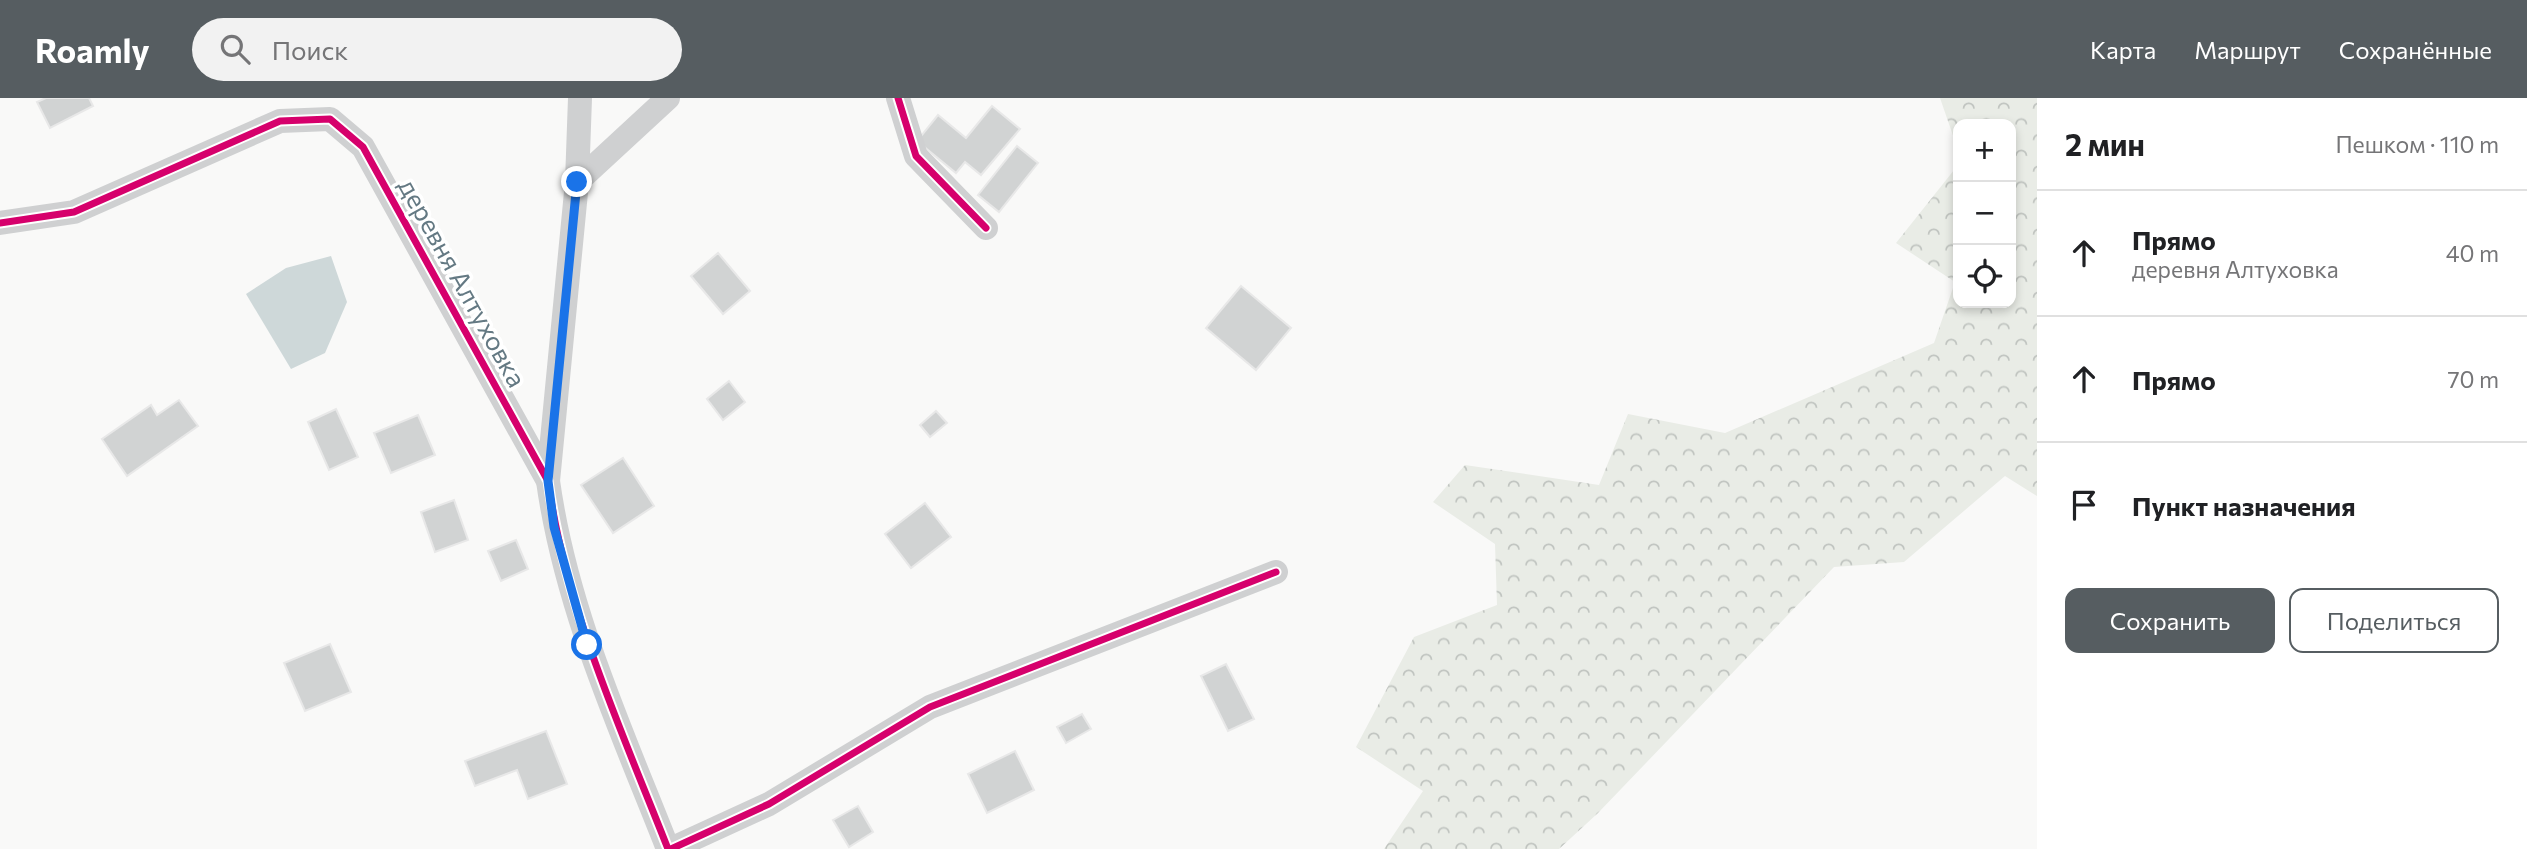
<!DOCTYPE html>
<html lang="ru">
<head>
<meta charset="utf-8">
<style>
  :root { --surface:#fff; --page:#f2f2f2; --text:#202124; --muted:#757577; --line:#e0e0e0; --accent:#565d61 }
  body { margin:0; font-family:Commissioner,sans-serif; background:var(--page); color:var(--text) }
  .controls { position:absolute; right:21px; top:21px; display:grid; overflow:hidden; border-radius:14px; box-shadow:0 4px 10px #0003 }
  .controls button { width:63px; height:63px; display:grid; place-items:center; padding:0; border:0; border-bottom:2px solid var(--line); background:var(--surface); color:var(--text); font:35px sans-serif }
  .stop { position:absolute; width:21px; height:21px; margin:-16px; border:5px solid #1a73e8; border-radius:50%; background:#fff }
  .stop.end { background:#1a73e8; border-color:#fff; box-shadow:0 2px 7px #0008 }
  .list { margin:0; padding:0; list-style:none }
  h2 { display:flex; justify-content:space-between; align-items:center; height:91px; margin:0; padding:0 28px; font-size:30px }
  h2 small { font-size:23px; font-weight:400; color:var(--muted) }
  .list li { display:grid; grid-template-columns:46px 1fr auto; gap:21px; align-items:center; box-sizing:border-box; height:126px; padding:0 28px; border-top:2px solid var(--line) }
  .list b { display:block; font-size:26px; white-space:nowrap }
  .list p { margin:0; font-size:23px; white-space:nowrap; color:var(--muted) }
  .list em { font-size:23px; font-style:normal; color:var(--muted) }
  .actions { display:flex; gap:14px; padding:21px 28px }
  .actions a { flex:1; padding:16px 0; border:2px solid var(--accent); border-radius:14px; text-align:center; font-size:24px; color:var(--accent) }
  .actions .main { background:var(--accent); color:#fff }
  .icon { flex:none; width:38px; height:38px; fill:none; stroke:currentColor; stroke-width:2; stroke-linecap:round; stroke-linejoin:round }
  .map { position:relative; flex:none; width:2037px; height:751px; overflow:hidden }
  header { display:flex; align-items:center; gap:42px; box-sizing:border-box; height:98px; padding:0 35px; background:var(--accent); color:#fff }
  header strong { font-size:33px }
  nav { display:flex; gap:38px; margin-inline-start:auto; font-size:24px }
  .search { width:490px; height:63px; background:var(--page); display:flex; align-items:center; gap:18px; box-sizing:border-box; padding:0 24px; border-radius:38px; color:var(--muted); font-size:26px }
  main { display:flex }
  aside { flex:1; background:var(--surface) }
  .map>svg:first-child { display:block }
</style>
</head>
<body>
<header>
<strong>Roamly</strong>
<div class="search"><svg class="icon" aria-label="search" viewBox="0 0 24 24"><circle cx="10" cy="10" r="6"/><path d="M15 15l6 6"/></svg>Поиск</div>
<nav><a>Карта</a><a>Маршрут</a><a>Сохранённые</a></nav>
</header>
<main>
<div class="map">
<svg width="2037" height="751" viewBox="0 0 2037 751">
  <defs>
    <pattern id="forest-crowns" width="20" height="18" patternUnits="userSpaceOnUse" patternTransform="scale(1.75)"><rect width="20" height="18" fill="#e9ece6"/><path d="M2 6a3 3 0 1 1 6 0M12 15a3 3 0 1 1 6 0" fill="none" stroke="#c0c4c0"/></pattern>
  </defs>
  <rect width="100%" height="100%" fill="#f9f9f8"/>
  <path fill="url(#forest-crowns)" d="M 1940,0 L 2037,0 L 2037,398 L 2005,378 L 1904,464 L 1834,469 L 1598,715 L 1559,751 L 1384,751 L 1423,693 L 1356,649 L 1414,539 L 1497,507 L 1495,446 L 1433,404 L 1465,367 L 1599,387 L 1628,316 L 1725,335 L 1934,245 L 1955,184 L 1896,145 L 1958,67 L 1958,205 L 2011,205 L 2011,26 L 1958,26 L 1958,52 Z"/>
  <path fill="#ced8d9" d="M 331,158 L 347,204 L 325,255 L 291,271 L 246,196 L 286,170 Z"/>
  <g fill="#d1d3d3" stroke="#e8e8e8" stroke-width="2">
    <path d="M 46,0 L 89,0 L 93,8 L 50,30 L 37,4 Z"/>
    <path d="M 992,8 L 1020,31 L 981,77 L 965,64 L 956,75 L 917,43 L 938,17 L 966,40 Z"/>
    <path d="M 1017,48 L 1038,65 L 999,114 L 978,97 Z"/>
    <path d="M 718,155 L 750,193 L 723,216 L 691,178 Z"/>
    <path d="M 1241,188 L 1291,230 L 1256,272 L 1206,230 Z"/>
    <path d="M 729,283 L 745,304 L 723,322 L 707,301 Z"/>
    <path d="M 179,302 L 198,328 L 127,378 L 102,341 L 151,307 L 157,317 Z"/>
    <path d="M 336,311 L 358,359 L 329,372 L 308,324 Z"/>
    <path d="M 936,313 L 947,325 L 930,339 L 920,327 Z"/>
    <path d="M 418,317 L 435,357 L 391,375 L 374,335 Z"/>
    <path d="M 623,360 L 654,408 L 613,435 L 581,387 Z"/>
    <path d="M 454,402 L 468,442 L 435,454 L 421,414 Z"/>
    <path d="M 925,405 L 951,439 L 911,470 L 885,436 Z"/>
    <path d="M 516,442 L 528,471 L 501,483 L 488,453 Z"/>
    <path d="M 330,546 L 351,594 L 305,613 L 284,565 Z"/>
    <path d="M 1226,566 L 1254,621 L 1228,633 L 1201,578 Z"/>
    <path d="M 1082,616 L 1091,631 L 1066,645 L 1057,629 Z"/>
    <path d="M 546,633 L 567,686 L 528,701 L 517,672 L 475,688 L 465,663 Z"/>
    <path d="M 1015,653 L 1034,692 L 987,715 L 968,676 Z"/>
    <path d="M 858,708 L 873,734 L 849,749 L 833,722 Z"/>
  </g>
  <g fill="none" stroke-linecap="round" stroke-linejoin="round">
    <g stroke="#cfd0d1" stroke-width="24">
      <path d="M 898,0 L 916,58 L 986,130"/>
      <path d="M 577,84 L 668,0"/>
      <path d="M 0,125 L 74,114 L 280,23 L 330,21 L 363,49 L 548,383 C 566,512 621,631 668,751"/>
      <path d="M 548,383 L 577,84 L 580,0"/>
      <path d="M 671,751 L 769,706 L 930,609 L 1276,474"/>
    </g>
    <g stroke="#fff" stroke-width="11">
      <g id="cycleway">
        <path d="M 898,0 L 916,58 L 986,130"/>
        <path d="M 0,125 L 74,114 L 280,23 L 330,21 L 363,49 L 548,383 C 566,512 621,631 668,751"/>
        <path d="M 671,751 L 769,706 L 930,609 L 1276,474"/>
      </g>
    </g>
    <use href="#cycleway" stroke="#d6006c" stroke-width="7"/>
  </g>
  <g fill="none" stroke-linecap="round" stroke-linejoin="round">
    <path stroke="#1a73e8" stroke-width="9" d="M 577,84 L 548,383 L 554,429 L 587,547"/>
  </g>
  <g text-anchor="middle" stroke-width="7" stroke-linejoin="round" paint-order="stroke">
    <g font-size="26" fill="#647983" stroke="#fff">
      <text transform="translate(462 185) rotate(61)" y="9">деревня Алтуховка</text>
    </g>
  </g>
</svg>
<div class="controls">
<button>+</button>
<button>−</button>
<button><svg class="icon" aria-label="locate" viewBox="0 0 24 24"><circle cx="12" cy="12" r="6"/><path d="M12 2v4M12 18v4M2 12h4M18 12h4"/></svg></button>
</div>
<div class="stop" style="left:587px;top:547px"></div>
<div class="stop end" style="left:577px;top:84px"></div>
</div>
<aside>
<h2>2 мин<small>Пешком · 110 m</small></h2>
<ul class="list">
<li><svg class="icon" aria-label="ahead" viewBox="0 0 24 24"><path d="M12 20V5M6 11l6-6 6 6"/></svg><div><b>Прямо</b><p>деревня Алтуховка</p></div><em>40 m</em></li>
<li><svg class="icon" aria-label="ahead" viewBox="0 0 24 24"><path d="M12 20V5M6 11l6-6 6 6"/></svg><div><b>Прямо</b></div><em>70 m</em></li>
<li><svg class="icon" aria-label="arrive" viewBox="0 0 24 24"><path d="M6 21V4h12l-3 4 3 4H6"/></svg><div><b>Пункт назначения</b></div></li>
</ul>
<div class="actions"><a class="main">Сохранить</a><a>Поделиться</a></div>
</aside>
</main>
</body>
</html>
